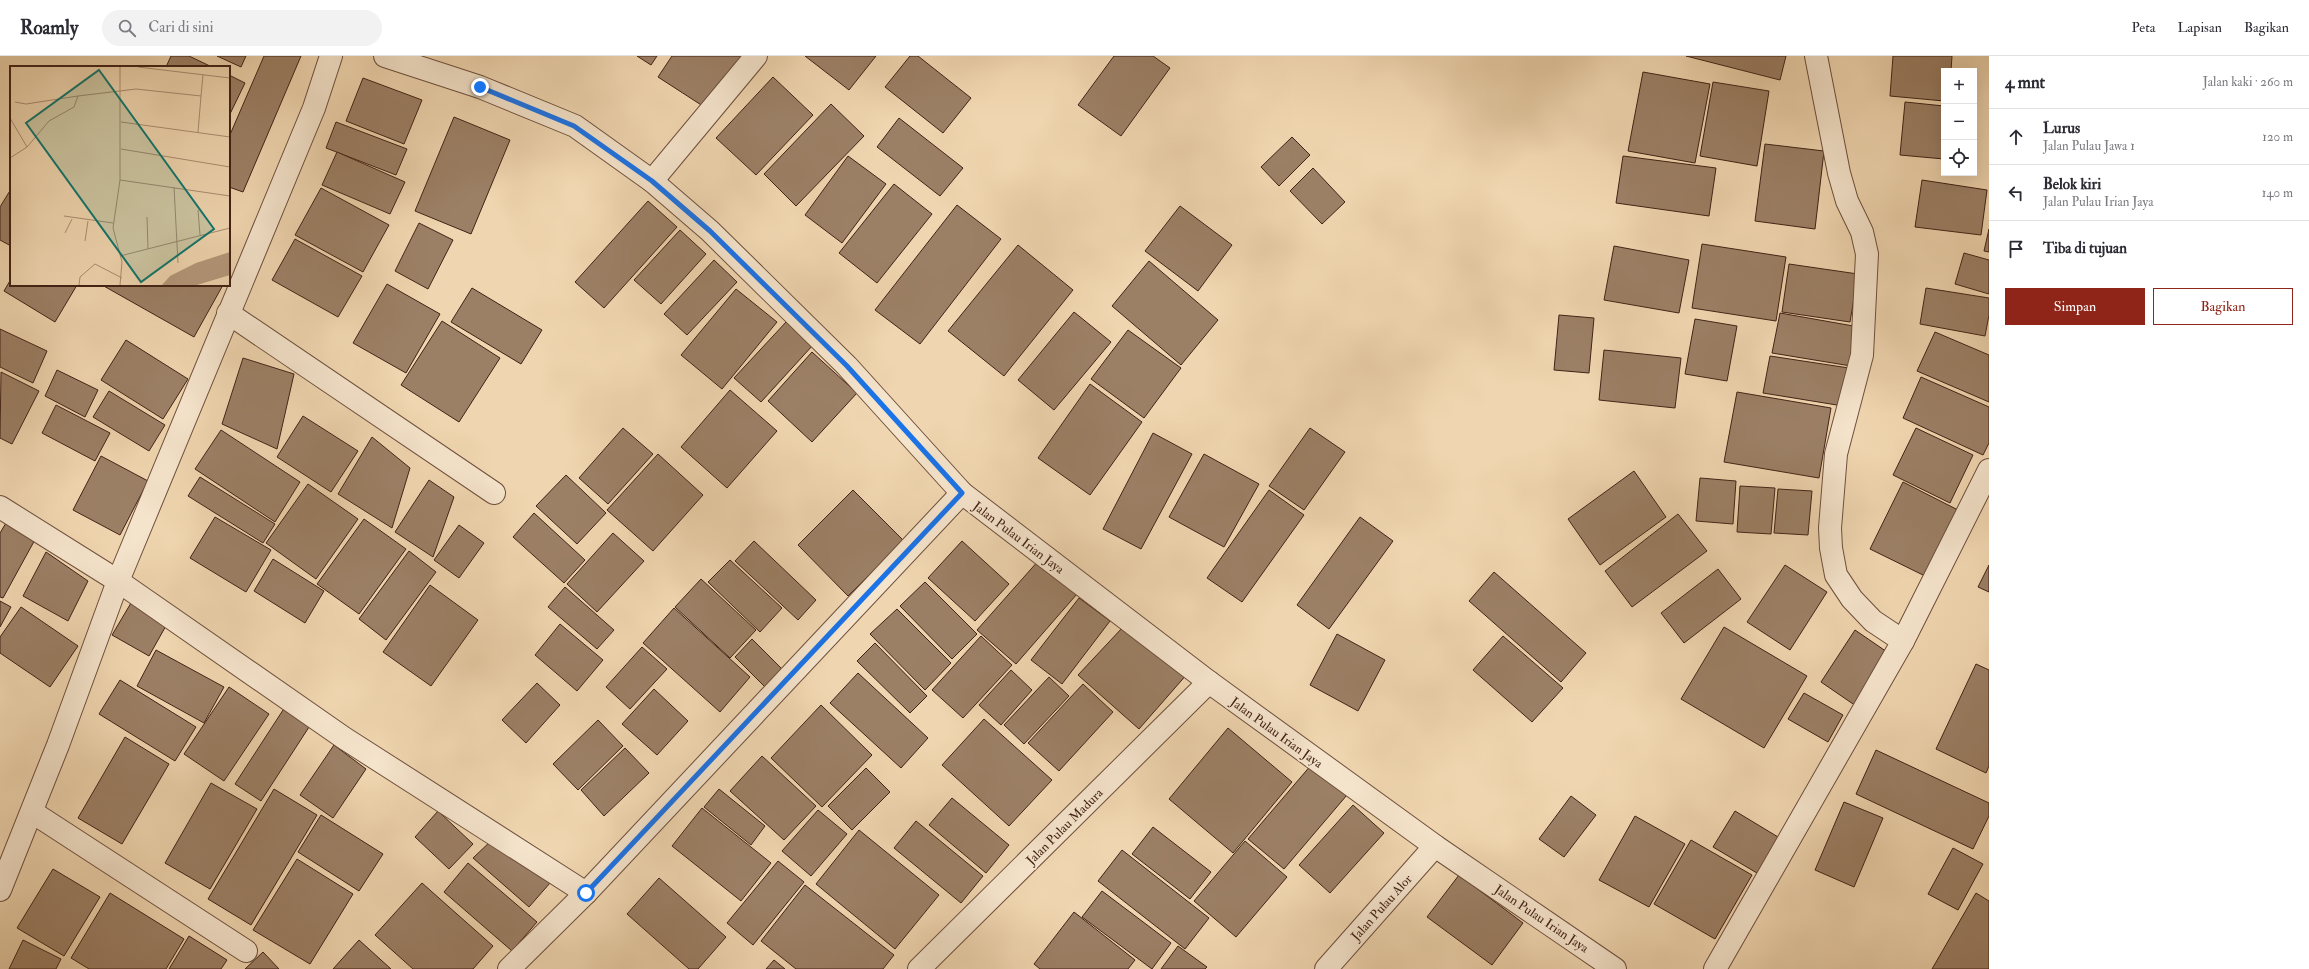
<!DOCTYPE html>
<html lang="id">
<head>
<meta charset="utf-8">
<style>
  :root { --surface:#fff; --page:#f2f2f3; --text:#2b2b33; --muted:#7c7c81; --line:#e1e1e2; --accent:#8f2418 }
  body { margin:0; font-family:"IM FELL Double Pica",serif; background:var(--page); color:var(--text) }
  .controls { position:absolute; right:12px; top:12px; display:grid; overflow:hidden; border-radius:0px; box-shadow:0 4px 16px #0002 }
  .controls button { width:36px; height:36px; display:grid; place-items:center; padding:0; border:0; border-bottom:1px solid var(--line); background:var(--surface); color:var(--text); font:20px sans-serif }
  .stop { position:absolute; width:12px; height:12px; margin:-9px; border:3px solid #1a73e8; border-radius:50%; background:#fff }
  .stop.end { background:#1a73e8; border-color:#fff; box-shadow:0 1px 4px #0008 }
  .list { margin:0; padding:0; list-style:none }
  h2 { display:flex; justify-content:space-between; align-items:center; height:52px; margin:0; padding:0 16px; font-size:17px }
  h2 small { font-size:13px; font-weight:400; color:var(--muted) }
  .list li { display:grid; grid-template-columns:26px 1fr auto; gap:12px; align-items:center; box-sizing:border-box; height:56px; padding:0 16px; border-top:1px solid var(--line) }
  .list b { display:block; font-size:15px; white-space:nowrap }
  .list p { margin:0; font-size:13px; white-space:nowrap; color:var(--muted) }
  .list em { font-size:13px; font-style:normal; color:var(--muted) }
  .actions { display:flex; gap:8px; padding:12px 16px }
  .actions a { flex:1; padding:9px 0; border:1px solid var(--accent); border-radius:0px; text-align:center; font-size:14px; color:var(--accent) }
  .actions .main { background:var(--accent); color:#fff }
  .icon { flex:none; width:22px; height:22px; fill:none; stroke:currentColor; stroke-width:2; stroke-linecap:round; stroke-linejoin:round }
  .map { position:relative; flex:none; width:1989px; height:913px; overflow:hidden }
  header { display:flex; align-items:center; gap:24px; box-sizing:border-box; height:56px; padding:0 20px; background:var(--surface); border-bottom:1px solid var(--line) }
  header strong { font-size:19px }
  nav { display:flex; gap:22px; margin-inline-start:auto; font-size:14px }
  .search { width:280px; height:36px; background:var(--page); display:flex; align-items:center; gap:10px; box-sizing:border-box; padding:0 14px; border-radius:22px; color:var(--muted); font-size:15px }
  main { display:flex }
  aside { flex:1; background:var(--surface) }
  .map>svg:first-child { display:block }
</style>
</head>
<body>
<header>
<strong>Roamly</strong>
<div class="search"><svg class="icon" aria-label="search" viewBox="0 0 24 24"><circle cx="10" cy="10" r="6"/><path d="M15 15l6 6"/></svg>Cari di sini</div>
<nav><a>Peta</a><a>Lapisan</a><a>Bagikan</a></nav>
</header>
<main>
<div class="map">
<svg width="1989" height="913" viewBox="0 0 1989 913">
  <rect width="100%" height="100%" fill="#f0d6b0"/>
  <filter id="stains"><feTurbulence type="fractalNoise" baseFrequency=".005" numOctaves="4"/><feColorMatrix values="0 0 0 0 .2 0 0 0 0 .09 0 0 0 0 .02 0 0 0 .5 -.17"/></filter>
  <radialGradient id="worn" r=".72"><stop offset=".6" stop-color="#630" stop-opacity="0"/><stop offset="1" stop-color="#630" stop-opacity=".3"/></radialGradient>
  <g fill="#9c8066" stroke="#422216">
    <path d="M 171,0 L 189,0 L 212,11 L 166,11 Z"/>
    <path d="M 217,0 L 246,0 L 241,11 Z"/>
    <path d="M 264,0 L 301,0 L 243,136 L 229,131 L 229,81 Z"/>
    <path d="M 637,0 L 657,0 L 651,9 Z"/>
    <path d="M 672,0 L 744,0 L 709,54 L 658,21 Z"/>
    <path d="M 805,0 L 876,0 L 849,34 Z"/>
    <path d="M 910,0 L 918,0 L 971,42 L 943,77 L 885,31 Z"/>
    <path d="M 1114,0 L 1153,0 L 1170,12 L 1121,80 L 1078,49 Z"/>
    <path d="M 1686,0 L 1786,0 L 1780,24 Z"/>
    <path d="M 1893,0 L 1952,0 L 1951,15 L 1944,15 L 1944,45 L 1890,40 Z"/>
    <path d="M 1643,16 L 1710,28 L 1695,107 L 1628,95 Z"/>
    <path d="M 229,19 L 245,27 L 229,60 Z"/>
    <path d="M 773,21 L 813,59 L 756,119 L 716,82 Z"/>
    <path d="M 363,22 L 422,44 L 404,88 L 346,65 Z"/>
    <path d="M 1713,26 L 1769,35 L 1757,110 L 1700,100 Z"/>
    <path d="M 1905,46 L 1944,50 L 1944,103 L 1900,99 Z"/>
    <path d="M 831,48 L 864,80 L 796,150 L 764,118 Z"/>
    <path d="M 454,61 L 510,84 L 471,178 L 415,155 Z"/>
    <path d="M 899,62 L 963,112 L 940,140 L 877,91 Z"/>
    <path d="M 336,66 L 407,93 L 396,119 L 326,92 Z"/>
    <path d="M 1292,81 L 1310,99 L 1279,130 L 1261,111 Z"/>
    <path d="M 1765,88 L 1824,95 L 1815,173 L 1755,165 Z"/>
    <path d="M 337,96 L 405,126 L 390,158 L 322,129 Z"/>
    <path d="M 848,100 L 886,128 L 842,187 L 805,159 Z"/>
    <path d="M 1623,100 L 1716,112 L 1709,160 L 1616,147 Z"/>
    <path d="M 1313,112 L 1345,146 L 1322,168 L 1290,135 Z"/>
    <path d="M 1922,124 L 1987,134 L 1981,179 L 1915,171 Z"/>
    <path d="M 894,128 L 932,158 L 877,227 L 839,197 Z"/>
    <path d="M 321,132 L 389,169 L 363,216 L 295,179 Z"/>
    <path d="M 11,133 L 11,190 L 0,184 L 0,151 Z"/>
    <path d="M 648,145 L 677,171 L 604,252 L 575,226 Z"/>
    <path d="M 957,149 L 1001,183 L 920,288 L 875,254 Z"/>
    <path d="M 1180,150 L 1232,189 L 1198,235 L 1145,195 Z"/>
    <path d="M 419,167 L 453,184 L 428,233 L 395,215 Z"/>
    <path d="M 1989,173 L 1989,196 L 1984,195 Z"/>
    <path d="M 680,174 L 706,198 L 661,248 L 634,224 Z"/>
    <path d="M 295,183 L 362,220 L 338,261 L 272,224 Z"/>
    <path d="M 1702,188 L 1786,201 L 1776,265 L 1692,252 Z"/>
    <path d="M 1018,189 L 1073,234 L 1004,320 L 948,275 Z"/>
    <path d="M 1614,190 L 1689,204 L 1679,257 L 1604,244 Z"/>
    <path d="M 1964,197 L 1989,204 L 1989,238 L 1955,228 Z"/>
    <path d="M 714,204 L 737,226 L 687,279 L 664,258 Z"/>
    <path d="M 1149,205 L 1218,264 L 1181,309 L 1112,250 Z"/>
    <path d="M 1789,208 L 1858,218 L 1850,266 L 1782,256 Z"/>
    <path d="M 11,223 L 11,229 L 77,229 L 55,266 L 4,235 Z"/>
    <path d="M 387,228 L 440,258 L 406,317 L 353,287 Z"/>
    <path d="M 102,229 L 223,229 L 194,281 Z"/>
    <path d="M 472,232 L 542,274 L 521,308 L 451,266 Z"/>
    <path d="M 1926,232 L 1989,242 L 1989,259 L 1985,280 L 1920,268 Z"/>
    <path d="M 736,233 L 777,266 L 722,333 L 681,299 Z"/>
    <path d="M 1074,256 L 1111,286 L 1054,354 L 1018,324 Z"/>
    <path d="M 1780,257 L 1859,271 L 1851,310 L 1772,297 Z"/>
    <path d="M 1559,259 L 1594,262 L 1589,317 L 1554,314 Z"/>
    <path d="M 1695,263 L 1737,270 L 1727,325 L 1685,318 Z"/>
    <path d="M 442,265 L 500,302 L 459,366 L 401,329 Z"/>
    <path d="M 787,265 L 813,289 L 761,346 L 734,322 Z"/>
    <path d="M 0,273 L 47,295 L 33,327 L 0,311 Z"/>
    <path d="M 1128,274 L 1181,312 L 1144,362 L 1091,323 Z"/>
    <path d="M 1935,276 L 1989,299 L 1989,346 L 1917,315 Z"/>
    <path d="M 126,284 L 188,323 L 163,363 L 101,324 Z"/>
    <path d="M 1604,294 L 1681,302 L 1675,352 L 1599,344 Z"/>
    <path d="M 812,296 L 857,337 L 812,386 L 768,345 Z"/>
    <path d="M 1770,300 L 1849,312 L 1843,350 L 1763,337 Z"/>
    <path d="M 243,302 L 294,318 L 277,393 L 222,368 Z"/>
    <path d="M 57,314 L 98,334 L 85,361 L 45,340 Z"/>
    <path d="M 1,316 L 39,335 L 12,388 L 0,382 Z"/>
    <path d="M 1921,321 L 1989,351 L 1989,387 L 1983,399 L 1903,362 Z"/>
    <path d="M 1090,328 L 1142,366 L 1090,439 L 1038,402 Z"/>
    <path d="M 730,334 L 777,375 L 727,432 L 681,391 Z"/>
    <path d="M 109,335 L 165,369 L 149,395 L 93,361 Z"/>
    <path d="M 1737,336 L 1831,352 L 1819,422 L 1724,406 Z"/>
    <path d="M 56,349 L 110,377 L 95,405 L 42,377 Z"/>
    <path d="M 303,360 L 358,395 L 331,436 L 277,401 Z"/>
    <path d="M 623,372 L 653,398 L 608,448 L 579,422 Z"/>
    <path d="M 1310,372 L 1345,396 L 1304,454 L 1269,430 Z"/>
    <path d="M 1916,372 L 1973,399 L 1950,447 L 1893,419 Z"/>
    <path d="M 221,374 L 300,426 L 275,466 L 195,413 Z"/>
    <path d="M 1153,377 L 1192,398 L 1141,493 L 1103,473 Z"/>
    <path d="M 372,381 L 410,412 L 392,472 L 338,438 Z"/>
    <path d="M 658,398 L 703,439 L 653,495 L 607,454 Z"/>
    <path d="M 1204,398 L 1259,428 L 1224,491 L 1169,461 Z"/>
    <path d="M 101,400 L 148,425 L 120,479 L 73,454 Z"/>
    <path d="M 1634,415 L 1666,461 L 1600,509 L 1568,463 Z"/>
    <path d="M 566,419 L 606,457 L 577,488 L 536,450 Z"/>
    <path d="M 200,421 L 275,468 L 263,487 L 188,440 Z"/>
    <path d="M 1700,422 L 1736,425 L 1733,468 L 1696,465 Z"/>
    <path d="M 429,424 L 454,441 L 433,501 L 395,476 Z"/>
    <path d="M 1903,426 L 1958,454 L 1925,520 L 1870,493 Z"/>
    <path d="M 308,428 L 358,463 L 316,523 L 266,487 Z"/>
    <path d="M 1740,430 L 1775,432 L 1771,478 L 1737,476 Z"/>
    <path d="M 1778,433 L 1812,435 L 1808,479 L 1774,477 Z"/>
    <path d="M 853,434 L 904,485 L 848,540 L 798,489 Z"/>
    <path d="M 1269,434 L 1304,459 L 1242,546 L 1207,522 Z"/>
    <path d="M 534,457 L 585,504 L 564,527 L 513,481 Z"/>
    <path d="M 1678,458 L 1707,495 L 1632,551 L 1605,515 Z"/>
    <path d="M 215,461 L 271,494 L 246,536 L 190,502 Z"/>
    <path d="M 1360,461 L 1393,485 L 1329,573 L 1297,549 Z"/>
    <path d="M 364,463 L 406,493 L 359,558 L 317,528 Z"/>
    <path d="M 6,467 L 37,480 L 3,542 L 0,541 L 0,477 Z"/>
    <path d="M 459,469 L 484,487 L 459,522 L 434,504 Z"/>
    <path d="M 613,477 L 644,505 L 597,556 L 567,528 Z"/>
    <path d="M 754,485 L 816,544 L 798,564 L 735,505 Z"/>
    <path d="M 962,485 L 1009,528 L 975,565 L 928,522 Z"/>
    <path d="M 409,495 L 436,516 L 386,584 L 359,563 Z"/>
    <path d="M 46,496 L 88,525 L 68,565 L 23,540 Z"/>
    <path d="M 273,503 L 324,535 L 305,567 L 254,535 Z"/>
    <path d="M 730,504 L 782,552 L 760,576 L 708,526 Z"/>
    <path d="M 1039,504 L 1077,538 L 1016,608 L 977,574 Z"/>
    <path d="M 1785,509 L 1827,536 L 1790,594 L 1747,566 Z"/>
    <path d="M 1989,509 L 1989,536 L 1978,531 Z"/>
    <path d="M 1718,513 L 1741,543 L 1684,587 L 1661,557 Z"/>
    <path d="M 1494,516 L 1586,597 L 1561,626 L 1469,545 Z"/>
    <path d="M 701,523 L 756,574 L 730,602 L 675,551 Z"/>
    <path d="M 925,526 L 977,578 L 952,603 L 900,550 Z"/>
    <path d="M 430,529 L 478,564 L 431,630 L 383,596 Z"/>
    <path d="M 565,531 L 614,574 L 597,593 L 548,551 Z"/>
    <path d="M 1079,542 L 1110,565 L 1062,628 L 1031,604 Z"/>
    <path d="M 0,545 L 11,551 L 0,571 Z"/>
    <path d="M 131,547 L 167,568 L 149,600 L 112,579 Z"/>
    <path d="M 21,551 L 78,590 L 50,631 L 0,597 L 0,581 Z"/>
    <path d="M 674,552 L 750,621 L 720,656 L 643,587 Z"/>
    <path d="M 897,553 L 951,607 L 925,634 L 870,578 Z"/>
    <path d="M 560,568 L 603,604 L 577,635 L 535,599 Z"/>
    <path d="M 1123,571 L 1188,617 L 1139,673 L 1078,619 Z"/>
    <path d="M 1724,571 L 1807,620 L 1764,692 L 1681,643 Z"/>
    <path d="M 1855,574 L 1890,598 L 1856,650 L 1821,626 Z"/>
    <path d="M 1337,578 L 1385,604 L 1358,655 L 1310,629 Z"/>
    <path d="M 981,580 L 1012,609 L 963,662 L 932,634 Z"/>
    <path d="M 1503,580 L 1563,632 L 1532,666 L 1473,614 Z"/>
    <path d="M 752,583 L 786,617 L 769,635 L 735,601 Z"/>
    <path d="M 875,587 L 927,640 L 910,657 L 857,605 Z"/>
    <path d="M 642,591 L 667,613 L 630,653 L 606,631 Z"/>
    <path d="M 156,594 L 224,631 L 204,667 L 137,630 Z"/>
    <path d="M 1976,608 L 1989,614 L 1989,710 L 1986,717 L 1936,693 Z"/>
    <path d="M 1011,614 L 1032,634 L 1001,669 L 979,649 Z"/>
    <path d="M 858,617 L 928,682 L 901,712 L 830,647 Z"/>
    <path d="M 1049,621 L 1069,640 L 1024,688 L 1004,669 Z"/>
    <path d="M 120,624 L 196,671 L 175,705 L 99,658 Z"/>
    <path d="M 537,627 L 560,649 L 526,687 L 502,664 Z"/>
    <path d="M 1083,628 L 1113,656 L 1059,715 L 1028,687 Z"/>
    <path d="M 229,631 L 269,658 L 224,725 L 184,698 Z"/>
    <path d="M 654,633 L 688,665 L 657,699 L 622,668 Z"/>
    <path d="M 1804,637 L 1843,659 L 1828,686 L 1788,663 Z"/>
    <path d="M 821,649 L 872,699 L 822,751 L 771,702 Z"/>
    <path d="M 285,651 L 311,668 L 261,745 L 235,728 Z"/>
    <path d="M 984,663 L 1052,724 L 1009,770 L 942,709 Z"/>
    <path d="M 598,664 L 623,690 L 578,734 L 553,708 Z"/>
    <path d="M 1228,672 L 1292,726 L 1233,797 L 1169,743 Z"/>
    <path d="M 125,681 L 169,708 L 122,788 L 78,762 Z"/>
    <path d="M 334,689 L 366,713 L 333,762 L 300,739 Z"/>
    <path d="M 625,692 L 649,717 L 604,760 L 581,734 Z"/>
    <path d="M 1876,694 L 1989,747 L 1989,760 L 1973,793 L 1856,738 Z"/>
    <path d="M 762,700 L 816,750 L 784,784 L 730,735 Z"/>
    <path d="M 1312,708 L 1347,739 L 1284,813 L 1248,783 Z"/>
    <path d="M 866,712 L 890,736 L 852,774 L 828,750 Z"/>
    <path d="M 211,727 L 257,753 L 210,833 L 165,807 Z"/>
    <path d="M 274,733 L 317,759 L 251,869 L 208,843 Z"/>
    <path d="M 719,733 L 765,770 L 751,789 L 704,751 Z"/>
    <path d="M 1571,740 L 1596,759 L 1564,801 L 1539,783 Z"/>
    <path d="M 952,742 L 1009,789 L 986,817 L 929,769 Z"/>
    <path d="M 1844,746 L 1883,762 L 1854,831 L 1815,814 Z"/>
    <path d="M 1353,749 L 1384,777 L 1330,837 L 1299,809 Z"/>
    <path d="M 702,752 L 771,807 L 741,845 L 672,790 Z"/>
    <path d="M 818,754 L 847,778 L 811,820 L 782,795 Z"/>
    <path d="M 438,755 L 473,788 L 449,813 L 415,781 Z"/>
    <path d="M 1735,755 L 1783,784 L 1762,820 L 1713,791 Z"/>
    <path d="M 321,759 L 383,798 L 359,835 L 298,796 Z"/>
    <path d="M 1635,760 L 1685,788 L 1649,851 L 1599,824 Z"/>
    <path d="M 916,765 L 983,820 L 961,847 L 894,792 Z"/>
    <path d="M 1153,771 L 1211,816 L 1190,843 L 1132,798 Z"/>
    <path d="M 859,774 L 939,839 L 895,893 L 816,828 Z"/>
    <path d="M 492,784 L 550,827 L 529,851 L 473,802 Z"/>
    <path d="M 1691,784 L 1752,819 L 1715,883 L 1654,848 Z"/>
    <path d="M 1245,785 L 1287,821 L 1236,881 L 1194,845 Z"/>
    <path d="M 1953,792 L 1983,808 L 1958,854 L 1928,838 Z"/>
    <path d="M 1122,794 L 1209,862 L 1185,893 L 1098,825 Z"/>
    <path d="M 297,803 L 353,838 L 310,908 L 253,874 Z"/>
    <path d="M 778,805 L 804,826 L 753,889 L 727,867 Z"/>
    <path d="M 468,807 L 537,866 L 512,895 L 444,836 Z"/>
    <path d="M 53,813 L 100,841 L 64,900 L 17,872 Z"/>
    <path d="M 1459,819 L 1523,867 L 1492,909 L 1427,861 Z"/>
    <path d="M 659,822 L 726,881 L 698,913 L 689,913 L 627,858 Z"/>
    <path d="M 422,827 L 493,890 L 473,913 L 413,913 L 375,879 Z"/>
    <path d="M 805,829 L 894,899 L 883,913 L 796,913 L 761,885 Z"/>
    <path d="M 1102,835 L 1171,887 L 1152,913 L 1082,861 Z"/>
    <path d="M 110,837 L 184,883 L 166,913 L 89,913 L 71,902 Z"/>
    <path d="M 1976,837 L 1989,845 L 1989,913 L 1932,913 Z"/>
    <path d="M 1074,856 L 1135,904 L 1128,913 L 1040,913 L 1034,908 Z"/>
    <path d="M 189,880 L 227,904 L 221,913 L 169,913 Z"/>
    <path d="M 23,884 L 61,903 L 56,913 L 9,913 Z"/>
    <path d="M 359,884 L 391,913 L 333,913 Z"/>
    <path d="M 1178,890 L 1207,911 L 1205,913 L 1161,913 Z"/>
    <path d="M 263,896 L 279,913 L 245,913 Z"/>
    <path d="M 774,904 L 785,913 L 766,913 Z"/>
  </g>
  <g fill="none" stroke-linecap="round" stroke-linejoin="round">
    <g stroke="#6e4f3c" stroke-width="24">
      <g id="minor">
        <path d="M 385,0 L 480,31 L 575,70 L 652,125 L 710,175 L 847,310 L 962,437 L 1209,626 L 1435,790 L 1615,913"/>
        <path d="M 652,125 L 756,0"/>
        <path d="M 228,257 L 494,437"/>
        <path d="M 0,451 L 118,525 L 344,682 L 586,837"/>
        <path d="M 1903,585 L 1989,414"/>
        <path d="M 32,756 L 246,895"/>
        <path d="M 0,834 L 58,689 L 118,525 L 314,52 L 331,0"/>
        <path d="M 509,913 L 586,837 L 962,437"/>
        <path d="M 919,913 L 1209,626"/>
        <path d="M 1326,913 L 1435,790"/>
        <path d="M 1715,913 L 1903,585 L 1873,565 L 1852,543 L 1836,519 L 1831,492 L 1830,472 L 1836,398 L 1862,299 L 1867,198 L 1862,176 L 1847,145 L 1839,117 L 1816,0"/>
      </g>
    </g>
    <use href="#minor" stroke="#f5e4cc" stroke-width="22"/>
  </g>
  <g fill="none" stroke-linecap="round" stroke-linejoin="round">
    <path stroke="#1a73e8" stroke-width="5" d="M 480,31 L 574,70 L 652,125 L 710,175 L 847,310 L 962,437 L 586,837"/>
  </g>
  <g text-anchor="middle" stroke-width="4" stroke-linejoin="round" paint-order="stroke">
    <g font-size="13" fill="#422216" stroke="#f5e4cc">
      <text transform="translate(1019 481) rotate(37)" y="5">Jalan Pulau Irian Jaya</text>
      <text transform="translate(1277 676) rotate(36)" y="5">Jalan Pulau Irian Jaya</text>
      <text transform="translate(1064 770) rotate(-45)" y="5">Jalan Pulau Madura</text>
      <text transform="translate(1381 851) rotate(-48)" y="5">Jalan Pulau Alor</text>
      <text transform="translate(1542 862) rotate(34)" y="5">Jalan Pulau Irian Jaya</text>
    </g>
  </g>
  <g transform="translate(10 10)">
    <rect width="220" height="220" fill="#f0d6b0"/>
    <path d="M 220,186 L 220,209 L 187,219 L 152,219 L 160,210 L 186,197 Z" fill="#b5997c"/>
    <path fill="none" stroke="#aa8e72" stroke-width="1" d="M 110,1 L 110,114 L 103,162 L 112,196 L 110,219M 128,1 L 220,12M 5,36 L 16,38 L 68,30M 0,52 L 17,81M 111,56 L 220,71M 188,66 L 191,30M 111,83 L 220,101M 0,92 L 17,81 L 39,55 L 64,41 L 68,30 L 126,23 L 191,30 L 193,9M 110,114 L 220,130M 164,121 L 168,197M 188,144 L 190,169M 54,150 L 103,157M 137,151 L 138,183M 55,167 L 62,153M 75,175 L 78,155M 110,190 L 220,162M 69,219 L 70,211 L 85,198 L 112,212"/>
    <path fill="#0f766e" fill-opacity="0.15" stroke="#0f766e" stroke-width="2" d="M 89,4 L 204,163 L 131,216 L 16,57 Z"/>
    <rect width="220" height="220" fill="none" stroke="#422216" stroke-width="2"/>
  </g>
  <rect width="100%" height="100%" filter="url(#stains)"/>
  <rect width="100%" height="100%" fill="url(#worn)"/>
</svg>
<div class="controls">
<button>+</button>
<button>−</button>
<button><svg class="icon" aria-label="locate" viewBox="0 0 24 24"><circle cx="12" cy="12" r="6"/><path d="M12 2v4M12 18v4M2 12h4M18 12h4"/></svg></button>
</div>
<div class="stop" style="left:586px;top:837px"></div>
<div class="stop end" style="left:480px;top:31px"></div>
</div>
<aside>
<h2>4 mnt<small>Jalan kaki · 260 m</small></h2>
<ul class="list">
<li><svg class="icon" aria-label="ahead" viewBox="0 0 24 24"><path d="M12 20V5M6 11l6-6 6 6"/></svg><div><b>Lurus</b><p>Jalan Pulau Jawa 1</p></div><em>120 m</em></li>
<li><svg class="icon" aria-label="left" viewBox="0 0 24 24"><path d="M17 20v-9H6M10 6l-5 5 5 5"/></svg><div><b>Belok kiri</b><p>Jalan Pulau Irian Jaya</p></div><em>140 m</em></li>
<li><svg class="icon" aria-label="arrive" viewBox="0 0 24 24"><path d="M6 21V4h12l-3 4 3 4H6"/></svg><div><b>Tiba di tujuan</b></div></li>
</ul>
<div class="actions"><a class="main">Simpan</a><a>Bagikan</a></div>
</aside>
</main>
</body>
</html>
